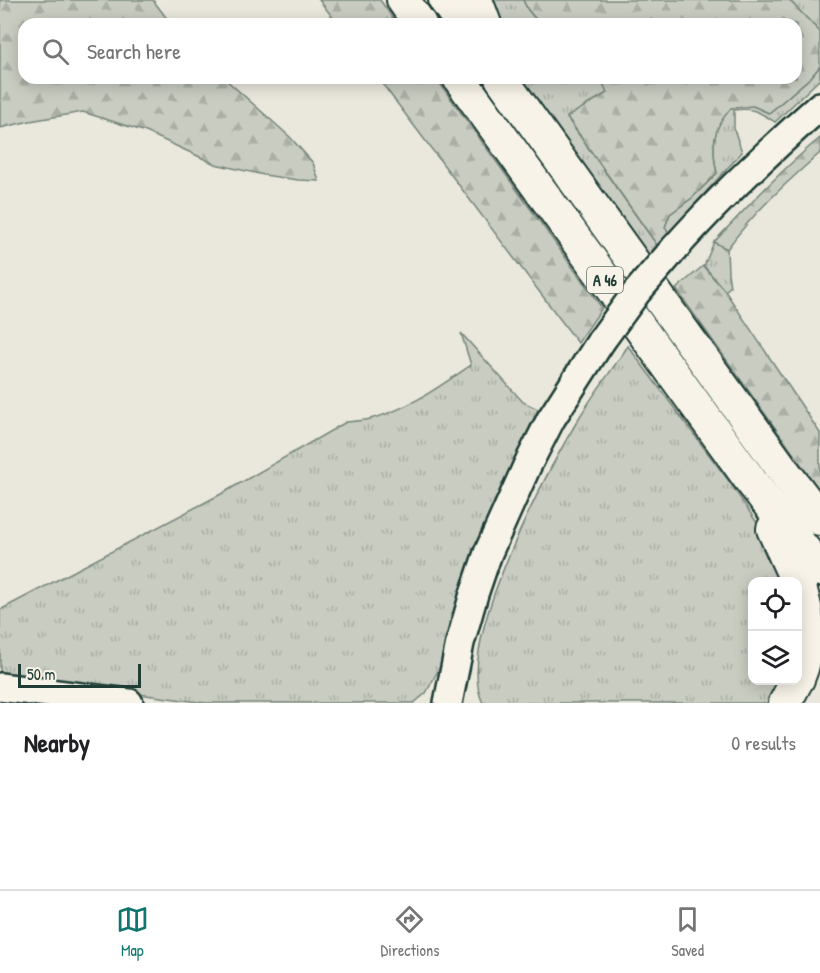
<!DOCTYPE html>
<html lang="en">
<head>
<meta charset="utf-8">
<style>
  :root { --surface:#fff; --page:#f2f2f2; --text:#202124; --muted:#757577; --line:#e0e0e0; --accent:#0f766e }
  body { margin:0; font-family:"Patrick Hand",sans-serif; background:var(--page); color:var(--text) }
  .controls { position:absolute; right:18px; bottom:18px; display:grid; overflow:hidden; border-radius:12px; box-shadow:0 3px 15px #0003 }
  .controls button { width:54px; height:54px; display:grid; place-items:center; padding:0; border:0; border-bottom:2px solid var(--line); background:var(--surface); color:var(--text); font:30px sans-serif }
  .scale { position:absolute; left:18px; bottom:15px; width:123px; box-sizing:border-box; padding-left:6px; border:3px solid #1f3d34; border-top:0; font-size:16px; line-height:21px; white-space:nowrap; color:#1f3d34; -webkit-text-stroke:4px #f7f3e8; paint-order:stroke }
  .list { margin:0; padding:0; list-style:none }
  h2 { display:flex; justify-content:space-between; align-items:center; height:78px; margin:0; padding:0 24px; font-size:26px }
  h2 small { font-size:20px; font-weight:400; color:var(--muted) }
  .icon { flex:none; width:33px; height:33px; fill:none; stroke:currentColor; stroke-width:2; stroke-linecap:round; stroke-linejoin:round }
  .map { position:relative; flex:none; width:820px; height:703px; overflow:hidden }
  .search { position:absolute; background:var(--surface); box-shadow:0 3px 15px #0003; left:18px; right:18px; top:18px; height:66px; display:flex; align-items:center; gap:15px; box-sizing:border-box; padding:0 21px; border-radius:18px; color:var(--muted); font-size:22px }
  .sheet { height:186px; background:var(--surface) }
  nav { display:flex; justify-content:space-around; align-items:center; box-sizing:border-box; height:84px; border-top:2px solid var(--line); background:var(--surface); font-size:16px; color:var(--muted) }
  nav a { display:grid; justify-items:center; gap:3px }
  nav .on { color:var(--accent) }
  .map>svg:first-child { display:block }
</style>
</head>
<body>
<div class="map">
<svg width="820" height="703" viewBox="0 0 820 703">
  <defs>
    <pattern id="grass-tufts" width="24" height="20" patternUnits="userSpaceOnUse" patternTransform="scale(1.5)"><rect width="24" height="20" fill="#c8ccc1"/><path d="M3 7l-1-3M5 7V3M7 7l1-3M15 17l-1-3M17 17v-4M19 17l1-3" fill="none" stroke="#abb0a6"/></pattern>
    <pattern id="forest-firs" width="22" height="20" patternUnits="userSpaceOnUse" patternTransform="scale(1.5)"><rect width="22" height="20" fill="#c8ccc1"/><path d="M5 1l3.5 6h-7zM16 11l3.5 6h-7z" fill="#abb0a6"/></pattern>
  </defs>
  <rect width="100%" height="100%" fill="#eae8dd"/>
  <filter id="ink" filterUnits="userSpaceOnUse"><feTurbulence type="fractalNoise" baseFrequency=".0167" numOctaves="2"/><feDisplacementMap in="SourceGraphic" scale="12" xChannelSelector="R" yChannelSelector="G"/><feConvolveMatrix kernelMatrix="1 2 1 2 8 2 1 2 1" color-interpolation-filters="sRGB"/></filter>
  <g filter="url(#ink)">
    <g fill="url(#grass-tufts)" stroke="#74847a" stroke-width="1.5">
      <path d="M 481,0 L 523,0 L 528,10 L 540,24 L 490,24 Z"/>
      <path d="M 789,0 L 820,0 L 820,32 Z"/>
      <path d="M 820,66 L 820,79 L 775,122 C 759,112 753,107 734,110 L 734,129 L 742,152 L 669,233 L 665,227 L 670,214 L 692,198 L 717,173 C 713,157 712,140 719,124 C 722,119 727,113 731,108 L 753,106 L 769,113 L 812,76 Z"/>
      <path d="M 522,78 L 601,78 L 607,93 L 567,118 L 657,245 L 649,257 Z"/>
      <path d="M 714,242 L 727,249 L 728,273 L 730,287 L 725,291 L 704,266 Z"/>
      <path d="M 461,333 L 523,402 L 538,409 L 521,445 L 495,504 L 441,665 L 426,693 L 414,703 L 206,703 L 48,682 L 0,677 L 0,610 L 223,493 L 346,422 C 354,421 362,421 370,419 C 407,410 439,387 471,365 Z"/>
      <path d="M 628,346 L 728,480 L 768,539 L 789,581 L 752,582 L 752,680 L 787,681 L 772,703 L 483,703 C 453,644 547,472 579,418 C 594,393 612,370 628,346 Z"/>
    </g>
    <g fill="url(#forest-firs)" stroke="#74847a" stroke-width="1.5">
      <path d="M 0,0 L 153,0 L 171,24 L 24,24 L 24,78 L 224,78 L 290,137 L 313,163 L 319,181 L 298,180 L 264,175 L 215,164 L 146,132 L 83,112 L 30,121 L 0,128 Z"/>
      <path d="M 319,0 L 380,0 L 397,24 L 338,24 Z"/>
      <path d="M 523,0 L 789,0 L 820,32 L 820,66 L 812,76 L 769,113 L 753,106 L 731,108 C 727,113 722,119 719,125 C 712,140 713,157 717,173 L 692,198 L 670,214 L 665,227 L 669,233 L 657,245 L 567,117 L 607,93 L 601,78 L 796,78 L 796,24 L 540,24 L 528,10 Z"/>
      <path d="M 378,78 L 436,78 L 602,308 L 578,343 Z"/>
      <path d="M 820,138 L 820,153 C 786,183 753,213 727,249 L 714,242 C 748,206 782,169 820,138 Z"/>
      <path d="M 703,266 L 725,291 L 820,433 L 820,491 L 676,289 Z"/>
    </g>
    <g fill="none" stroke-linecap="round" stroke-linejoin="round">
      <g stroke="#1f3d34" stroke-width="32">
        <g id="major">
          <path d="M 674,249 C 720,197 768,152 820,106"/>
          <path d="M 0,687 L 129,703"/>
          <path d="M 448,703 L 460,643 L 474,594 L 488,553 L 527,466 L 551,419 L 601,341"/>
        </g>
      </g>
      <g stroke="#1f3d34" stroke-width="36">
        <g id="highway">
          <path d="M 403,0 L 420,24"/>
          <path d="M 445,0 L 462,24"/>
          <path d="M 476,0 L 485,24"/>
          <path d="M 459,78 L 751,481 L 820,570"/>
          <path d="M 501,78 L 788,477 L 820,519"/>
          <path d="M 773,529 L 797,582"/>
          <path d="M 798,582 C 810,615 812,646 798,679"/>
          <path d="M 785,703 L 797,680"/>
        </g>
      </g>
      <use href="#major" stroke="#f7f3e8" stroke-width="27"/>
      <use href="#highway" stroke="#f7f3e8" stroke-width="32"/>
      <g stroke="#1f3d34" stroke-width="32" stroke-linecap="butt">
        <path id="major-bridge" d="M 601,341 L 636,293 L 674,249"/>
      </g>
      <use href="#major-bridge" stroke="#f7f3e8" stroke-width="27"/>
    </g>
  </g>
  <g text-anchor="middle" stroke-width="6" stroke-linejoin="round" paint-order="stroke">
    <rect fill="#f7f3e8" stroke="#60746a" stroke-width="1.5" x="587" y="267" width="36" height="26" rx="4.5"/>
    <g font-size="16" font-weight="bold" fill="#1f3d34">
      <text x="605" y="286">A 46</text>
    </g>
  </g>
</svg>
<div class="controls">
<button><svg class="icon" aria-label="locate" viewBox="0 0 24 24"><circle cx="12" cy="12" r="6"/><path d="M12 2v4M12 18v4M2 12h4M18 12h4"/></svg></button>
<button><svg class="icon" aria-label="layers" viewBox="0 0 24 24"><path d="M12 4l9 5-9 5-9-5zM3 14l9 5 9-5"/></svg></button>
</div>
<div class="scale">50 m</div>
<div class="search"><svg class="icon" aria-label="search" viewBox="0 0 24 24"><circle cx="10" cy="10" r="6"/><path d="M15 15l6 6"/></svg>Search here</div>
</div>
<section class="sheet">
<h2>Nearby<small>0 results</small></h2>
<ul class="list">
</ul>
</section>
<nav>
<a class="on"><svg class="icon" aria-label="map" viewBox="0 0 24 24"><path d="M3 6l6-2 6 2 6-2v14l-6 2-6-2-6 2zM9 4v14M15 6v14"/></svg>Map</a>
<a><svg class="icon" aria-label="directions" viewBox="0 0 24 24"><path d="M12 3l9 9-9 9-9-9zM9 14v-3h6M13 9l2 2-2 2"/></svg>Directions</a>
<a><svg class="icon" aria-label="saved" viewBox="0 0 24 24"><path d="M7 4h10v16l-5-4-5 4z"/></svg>Saved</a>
</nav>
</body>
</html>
